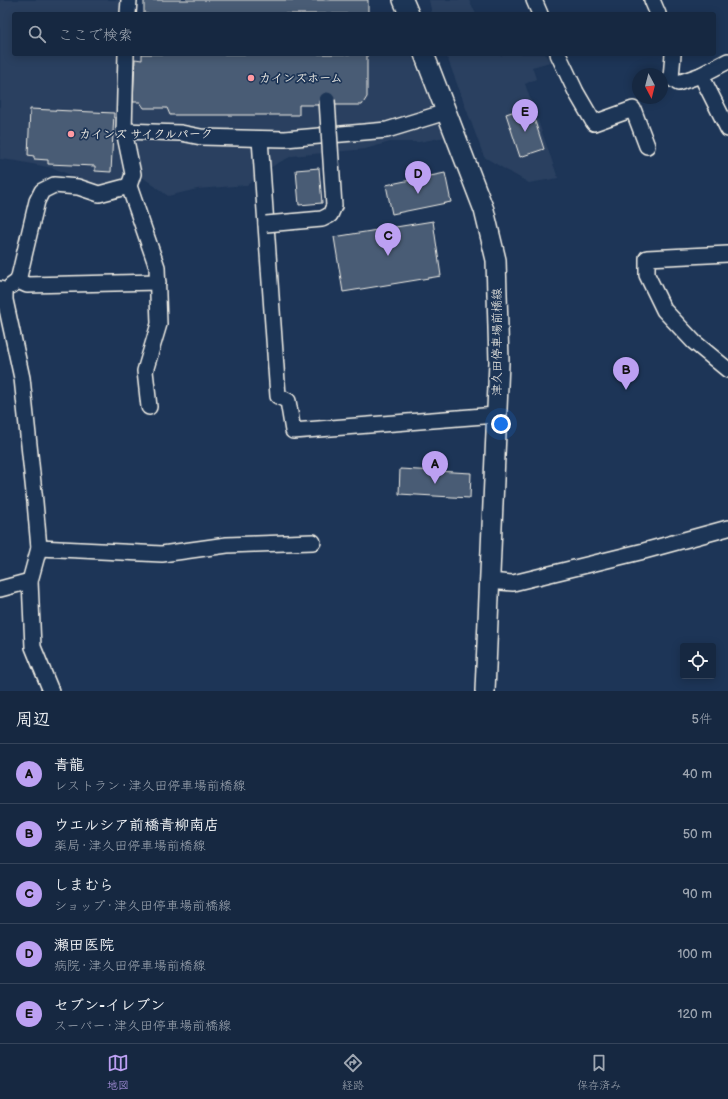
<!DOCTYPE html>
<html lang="ja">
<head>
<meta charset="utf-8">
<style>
  :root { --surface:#162841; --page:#1f3048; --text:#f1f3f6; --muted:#9ea6b1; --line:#35445a; --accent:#bca0f2 }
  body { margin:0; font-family:"Balsamiq Sans","Klee One",sans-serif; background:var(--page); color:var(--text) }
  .controls { position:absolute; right:12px; bottom:12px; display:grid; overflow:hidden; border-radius:4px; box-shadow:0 2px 10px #0003 }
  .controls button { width:36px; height:36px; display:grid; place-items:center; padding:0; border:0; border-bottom:1px solid var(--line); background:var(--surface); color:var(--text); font:20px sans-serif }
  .compass { position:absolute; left:632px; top:68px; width:36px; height:36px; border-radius:50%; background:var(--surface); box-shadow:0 2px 10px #0003; rotate:173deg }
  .you { position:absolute; left:501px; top:424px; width:14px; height:14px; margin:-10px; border:3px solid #fff; border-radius:50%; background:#1a73e8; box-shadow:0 0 0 6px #1a73e833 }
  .badge { display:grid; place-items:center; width:26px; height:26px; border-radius:50%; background:var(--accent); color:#111; font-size:13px; font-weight:700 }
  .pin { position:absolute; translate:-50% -33px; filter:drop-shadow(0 1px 2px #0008) }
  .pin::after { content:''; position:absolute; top:21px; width:14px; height:12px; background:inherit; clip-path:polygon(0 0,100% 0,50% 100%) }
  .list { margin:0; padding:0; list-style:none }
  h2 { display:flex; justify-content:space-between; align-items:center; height:52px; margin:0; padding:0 16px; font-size:17px }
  h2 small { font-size:13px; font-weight:400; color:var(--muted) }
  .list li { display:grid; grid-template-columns:26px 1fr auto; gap:12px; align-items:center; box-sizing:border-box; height:60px; padding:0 16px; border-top:1px solid var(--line) }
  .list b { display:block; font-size:15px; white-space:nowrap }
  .list p { margin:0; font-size:13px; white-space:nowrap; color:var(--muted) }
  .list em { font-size:13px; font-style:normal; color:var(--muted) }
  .icon { flex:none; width:22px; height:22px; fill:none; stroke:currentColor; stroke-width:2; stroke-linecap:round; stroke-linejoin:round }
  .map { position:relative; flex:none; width:728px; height:691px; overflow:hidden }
  .search { position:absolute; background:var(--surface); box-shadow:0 2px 10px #0003; left:12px; right:12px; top:12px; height:44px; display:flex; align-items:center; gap:10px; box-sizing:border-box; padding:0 14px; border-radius:4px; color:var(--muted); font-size:15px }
  .sheet { height:352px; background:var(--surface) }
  nav { display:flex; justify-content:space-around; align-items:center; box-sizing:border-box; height:56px; border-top:1px solid var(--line); background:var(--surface); font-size:11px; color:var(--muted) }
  nav a { display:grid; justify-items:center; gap:2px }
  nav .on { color:var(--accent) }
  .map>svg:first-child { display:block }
</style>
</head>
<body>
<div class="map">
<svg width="728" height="691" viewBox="0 0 728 691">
  <rect width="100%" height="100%" fill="#1d3557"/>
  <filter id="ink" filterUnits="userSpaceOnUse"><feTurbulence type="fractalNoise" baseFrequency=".025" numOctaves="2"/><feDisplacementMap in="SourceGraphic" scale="8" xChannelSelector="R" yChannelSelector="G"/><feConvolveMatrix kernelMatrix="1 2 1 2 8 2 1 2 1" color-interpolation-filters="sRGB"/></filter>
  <g filter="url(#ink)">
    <g fill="#2a4060">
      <path d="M 0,0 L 125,0 L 121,14 L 14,14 L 14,54 L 121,54 L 126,174 L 123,179 L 99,186 L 53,168 L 17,161 L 0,159 Z"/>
      <path d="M 429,0 L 469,0 L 476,14 L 432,14 Z"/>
      <path d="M 133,54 L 411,54 L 445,137 L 419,142 L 390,142 L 365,149 L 292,156 L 276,164 L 247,185 L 197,189 L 168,196 L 141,176 L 130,124 Z"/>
      <path d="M 446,54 L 499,54 L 500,56 L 505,54 L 545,54 L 550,62 L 532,67 L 536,79 L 525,84 L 558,178 L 529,183 L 484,157 Z"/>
    </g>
    <g fill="#485b74" stroke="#f4f1e8">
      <rect x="144" y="0" width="224" height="14"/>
      <path d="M 142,54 L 367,54 L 367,97 L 362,105 L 299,105 L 299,115 L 170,115 L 167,108 L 144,108 L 140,102 L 133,102 L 135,59 L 142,60 Z"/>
      <path d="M 530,106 L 544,149 L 520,157 L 506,114 Z"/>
      <path d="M 30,109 L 114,113 L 111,172 L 95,171 L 95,166 L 48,164 L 48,160 L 34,159 L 34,156 L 28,155 Z"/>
      <path d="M 319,168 L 322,203 L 299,205 L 296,170 Z"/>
      <path d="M 445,173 L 451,202 L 392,214 L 386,185 Z"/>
      <path d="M 433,221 L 441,276 L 343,292 L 334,237 Z"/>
      <path d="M 400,469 L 471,473 L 470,498 L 399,494 Z"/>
    </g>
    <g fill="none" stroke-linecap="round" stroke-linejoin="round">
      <g stroke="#f4f1e8" stroke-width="18">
        <g id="minor">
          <path d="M 534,0 L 540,14"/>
          <path d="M 652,0 L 658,14"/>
          <path d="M 128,14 L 129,0"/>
          <path d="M 126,54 L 124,131 L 133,174 L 129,186 L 157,267 L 159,324 L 145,371 L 149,407"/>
          <path d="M 558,54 L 576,92 L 594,123 L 633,109 L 647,146"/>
          <path d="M 673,54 L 671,78 L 678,83 L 701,75 L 728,61"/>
          <path d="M 701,75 L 728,129"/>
          <path d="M 124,131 L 181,133 L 201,137 L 285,139 L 387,130 L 446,112"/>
          <path d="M 260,139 L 278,396 L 288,401 L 293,431 L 496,415"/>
          <path d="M 728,254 L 647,258 L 647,275 L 664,310 L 694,342 L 728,370"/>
          <path d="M 18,281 L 37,201 L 42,191 L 54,185 L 78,187 L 99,194 L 129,186"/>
          <path d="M 11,286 L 18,281 L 27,285 L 158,282"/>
          <path d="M 0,289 L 5,291 L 5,300 L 22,378 L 35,502 L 39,548 L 30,581 L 33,647 L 51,691"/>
          <path d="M 39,548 L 162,554 L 227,545 L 313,542"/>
          <path d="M 488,581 L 513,583 L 644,551 L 728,528"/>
          <path d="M 0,589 L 30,581"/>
        </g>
      </g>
      <g stroke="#f4f1e8" stroke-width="22">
        <g id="major">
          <path d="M 403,0 L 409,14"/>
          <path d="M 424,54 L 484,210 L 496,260 L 499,362 L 485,691"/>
        </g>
      </g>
      <use href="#minor" stroke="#1d3557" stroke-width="15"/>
      <use href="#major" stroke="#1d3557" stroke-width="19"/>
      <g stroke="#f4f1e8" stroke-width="18" stroke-linecap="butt">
        <path id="minor-bridge" d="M 266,224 L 322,219 L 330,215 L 334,206 L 327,100"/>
      </g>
      <use href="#minor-bridge" stroke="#1d3557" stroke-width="15"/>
    </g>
  </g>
  <g fill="#ff9aa2" stroke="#1d3557" stroke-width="1.5">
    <circle cx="251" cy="78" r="4"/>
    <circle cx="71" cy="134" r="4"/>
  </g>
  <g text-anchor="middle" stroke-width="3.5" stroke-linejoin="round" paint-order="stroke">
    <g font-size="12" font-weight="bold" fill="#f4f1e8" stroke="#1d3557" text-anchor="start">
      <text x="259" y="82">カインズホーム</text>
      <text x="79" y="138">カインズ サイクルパーク</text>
    </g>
    <g font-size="12" fill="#f4f1e8" stroke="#1d3557">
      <text transform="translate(497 342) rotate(-90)" y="4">津久田停車場前橋線</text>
    </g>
  </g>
</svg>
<div class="controls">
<button><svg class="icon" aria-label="locate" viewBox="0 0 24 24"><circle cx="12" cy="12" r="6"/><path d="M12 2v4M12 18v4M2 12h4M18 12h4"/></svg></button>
</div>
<svg class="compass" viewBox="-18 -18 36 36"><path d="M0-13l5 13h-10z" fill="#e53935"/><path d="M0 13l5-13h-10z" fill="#9ea6b1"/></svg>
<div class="you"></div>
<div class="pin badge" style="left:435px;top:484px">A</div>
<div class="pin badge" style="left:626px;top:390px">B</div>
<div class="pin badge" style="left:388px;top:256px">C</div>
<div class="pin badge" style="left:418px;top:194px">D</div>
<div class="pin badge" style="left:525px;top:132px">E</div>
<div class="search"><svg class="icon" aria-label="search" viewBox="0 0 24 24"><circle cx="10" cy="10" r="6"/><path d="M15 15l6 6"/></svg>ここで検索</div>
</div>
<section class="sheet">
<h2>周辺<small>5件</small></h2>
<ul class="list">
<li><span class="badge">A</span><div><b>青龍</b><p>レストラン · 津久田停車場前橋線</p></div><em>40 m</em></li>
<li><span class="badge">B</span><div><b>ウエルシア前橋青柳南店</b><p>薬局 · 津久田停車場前橋線</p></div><em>50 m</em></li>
<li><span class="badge">C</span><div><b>しまむら</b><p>ショップ · 津久田停車場前橋線</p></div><em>90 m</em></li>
<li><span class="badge">D</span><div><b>瀬田医院</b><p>病院 · 津久田停車場前橋線</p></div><em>100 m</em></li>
<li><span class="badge">E</span><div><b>セブン-イレブン</b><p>スーパー · 津久田停車場前橋線</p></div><em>120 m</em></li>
</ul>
</section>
<nav>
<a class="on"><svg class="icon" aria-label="map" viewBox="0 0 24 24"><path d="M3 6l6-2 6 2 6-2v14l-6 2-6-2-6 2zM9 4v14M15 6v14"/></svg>地図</a>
<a><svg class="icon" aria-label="directions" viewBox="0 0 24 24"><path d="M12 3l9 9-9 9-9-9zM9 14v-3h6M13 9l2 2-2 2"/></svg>経路</a>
<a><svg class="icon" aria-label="saved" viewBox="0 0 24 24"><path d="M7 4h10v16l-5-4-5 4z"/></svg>保存済み</a>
</nav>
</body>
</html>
